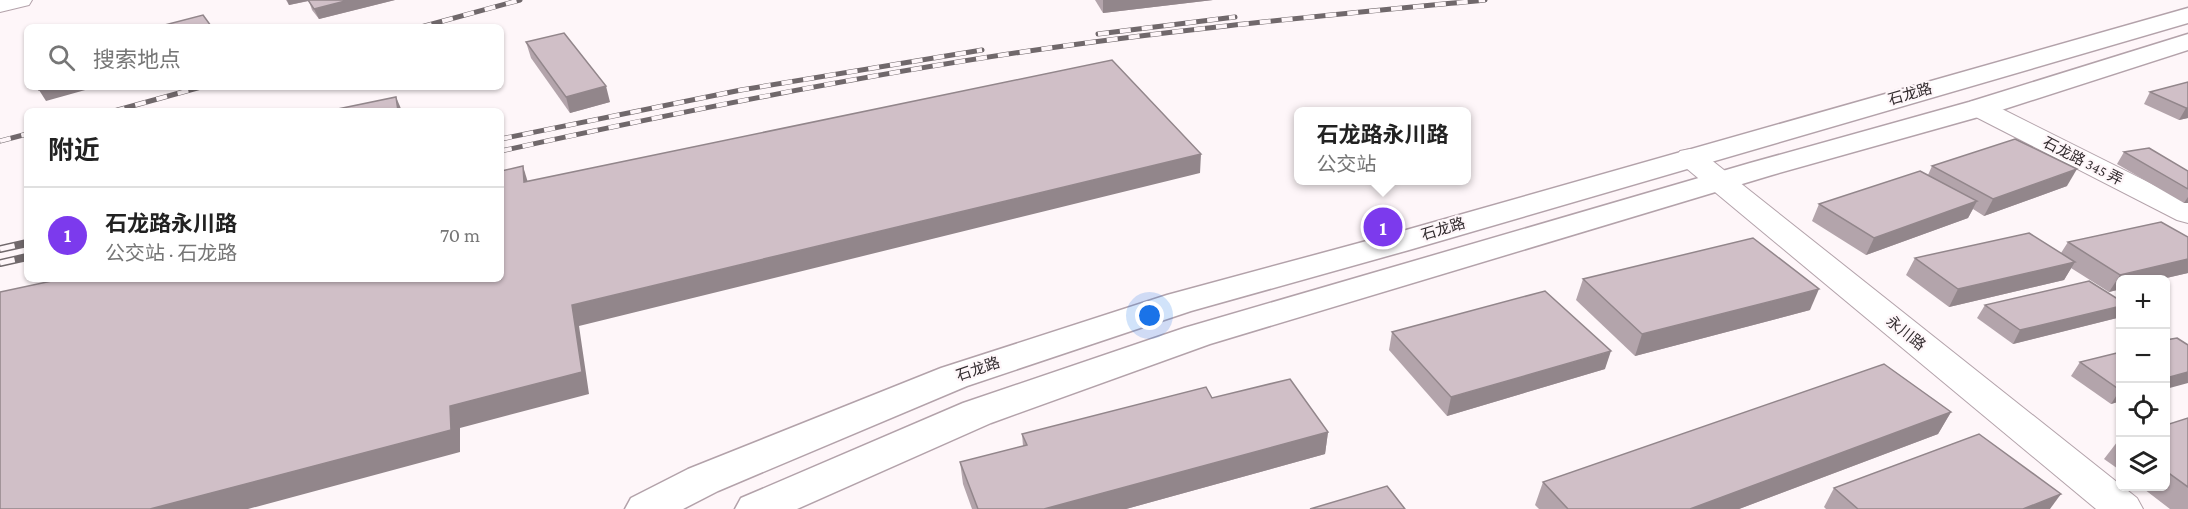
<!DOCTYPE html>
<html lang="zh">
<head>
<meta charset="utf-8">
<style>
  :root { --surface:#fff; --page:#f6f6f6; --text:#222; --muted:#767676; --line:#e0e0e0; --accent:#7c3aed }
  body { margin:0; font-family:"Crimson Pro","Noto Sans SC",serif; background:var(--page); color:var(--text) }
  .controls { position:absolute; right:18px; bottom:18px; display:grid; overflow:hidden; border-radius:9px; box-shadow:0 2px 4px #0004 }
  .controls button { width:54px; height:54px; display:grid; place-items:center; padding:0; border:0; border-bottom:2px solid var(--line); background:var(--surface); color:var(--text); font:30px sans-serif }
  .you { position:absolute; left:1150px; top:316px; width:21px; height:21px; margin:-15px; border:4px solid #fff; border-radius:50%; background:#1a73e8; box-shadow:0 0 0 9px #1a73e833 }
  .badge { display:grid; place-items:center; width:39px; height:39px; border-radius:50%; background:var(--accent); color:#fff; font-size:20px; font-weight:700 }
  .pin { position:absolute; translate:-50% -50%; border:3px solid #fff; box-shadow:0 2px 6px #0006 }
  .popup { position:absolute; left:1294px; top:107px; width:177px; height:78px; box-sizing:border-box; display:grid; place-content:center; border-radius:9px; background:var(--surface); filter:drop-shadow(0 2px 4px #0005); font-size:20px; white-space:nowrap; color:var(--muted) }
  .popup b { font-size:22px; color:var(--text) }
  .popup::after { content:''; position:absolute; left:50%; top:100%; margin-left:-12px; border:12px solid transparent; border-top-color:var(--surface) }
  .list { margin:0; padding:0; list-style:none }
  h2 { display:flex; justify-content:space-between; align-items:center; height:78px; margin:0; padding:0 24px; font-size:26px }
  h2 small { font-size:20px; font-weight:400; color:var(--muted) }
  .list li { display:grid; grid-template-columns:39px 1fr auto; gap:18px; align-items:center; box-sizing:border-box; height:96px; padding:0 24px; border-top:2px solid var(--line) }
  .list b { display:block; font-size:22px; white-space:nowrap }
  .list p { margin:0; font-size:20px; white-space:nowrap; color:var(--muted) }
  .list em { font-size:20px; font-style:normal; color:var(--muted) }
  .icon { flex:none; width:33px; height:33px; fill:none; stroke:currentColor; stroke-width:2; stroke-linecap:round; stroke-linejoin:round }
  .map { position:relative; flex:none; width:2188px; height:509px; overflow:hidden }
  .search { position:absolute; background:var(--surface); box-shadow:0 2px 4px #0004; left:24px; top:24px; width:480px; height:66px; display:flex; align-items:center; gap:15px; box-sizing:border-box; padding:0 21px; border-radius:9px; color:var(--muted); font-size:22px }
  .panel { position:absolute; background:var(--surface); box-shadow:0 2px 4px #0004; left:24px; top:108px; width:480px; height:174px; border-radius:9px }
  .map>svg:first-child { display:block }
</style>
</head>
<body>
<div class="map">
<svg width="2188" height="509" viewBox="0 0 2188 509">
  <rect width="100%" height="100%" fill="#fef6f9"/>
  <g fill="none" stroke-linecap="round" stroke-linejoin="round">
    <g stroke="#b3a2aa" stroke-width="2">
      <g id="street">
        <path d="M 0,0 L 32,0 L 29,5 L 0,12 Z"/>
        <path d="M 1979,100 L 1988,102 L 2188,202 L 2188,223 L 2177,220 L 1970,114 L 1966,108 L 1970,102 Z"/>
        <path d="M 1690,149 L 1700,151 L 2137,498 L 2143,509 L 2096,509 L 1680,163 L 1676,157 L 1680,151 Z"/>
      </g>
    </g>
    <g stroke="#b3a2aa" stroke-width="3">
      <g id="secondary">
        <path d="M 2188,8 L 2188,23 L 1409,250 L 1191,311 L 967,386 L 718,491 L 683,509 L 625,509 L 631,498 L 688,469 L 941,368 L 1167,295 L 1385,236 Z"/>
        <path d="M 2188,34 L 2188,50 L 1989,114 L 1772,175 L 1210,344 L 991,423 L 797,509 L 735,509 L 741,498 L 963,403 L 1184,328 L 1750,163 L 1969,102 Z"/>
      </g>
    </g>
    <use href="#street" fill="#fff" fill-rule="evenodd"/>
    <use href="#secondary" fill="#fff" fill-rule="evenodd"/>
    <g stroke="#70686b" stroke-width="5">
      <g id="rail-far1">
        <path d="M 421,27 L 520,0"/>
        <path d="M 1098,34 L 1235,17"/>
        <path d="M 114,111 L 201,87"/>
        <path d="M 501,139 L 741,90 L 982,50"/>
        <path d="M 0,141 L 27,134"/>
        <path d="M 501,151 C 674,113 847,78 1022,52 C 1176,29 1331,15 1485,0"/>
      </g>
    </g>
    <g stroke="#70686b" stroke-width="8">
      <g id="rail">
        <path d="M 0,249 L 27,243"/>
        <path d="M 0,263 L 27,257"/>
      </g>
    </g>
    <use href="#rail-far1" stroke="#fef6f9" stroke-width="4" stroke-dasharray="11" stroke-linecap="butt"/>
    <use href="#rail" stroke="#fef6f9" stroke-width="5" stroke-dasharray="15" stroke-linecap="butt"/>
  </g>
  <g fill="#b3a4ab">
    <path d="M 286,0 L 395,0 L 319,19 L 312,10 L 309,1 L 289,5 Z"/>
    <path d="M 1095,0 L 1213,0 L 1103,13 Z"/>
    <path d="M 526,42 L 610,102 L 570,113 L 531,58 Z"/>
    <path d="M 2188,82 L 2188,118 L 2179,120 L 2144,104 L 2150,92 Z"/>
    <path d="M 2124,152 L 2188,171 L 2188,203 L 2184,203 L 2117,164 Z"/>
    <path d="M 1932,166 L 2067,186 L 1984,216 L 1973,209 L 1968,218 L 1866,255 L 1812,221 L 1819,204 L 1928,175 Z"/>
    <path d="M 2188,237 L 2188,273 L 2162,279 L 2121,279 L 2121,289 L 2109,292 L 2071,268 L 2064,280 L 1949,307 L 1906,275 L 1915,258 L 2061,253 L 2068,242 Z"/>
    <path d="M 1583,279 L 1810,310 L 1635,356 L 1576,300 Z"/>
    <path d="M 2121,301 L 2121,313 L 2117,318 L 2013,344 L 1977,318 L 1985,305 Z"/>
    <path d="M 1392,332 L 1605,369 L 1447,416 L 1389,350 Z"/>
    <path d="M 2121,352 L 2121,401 L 2111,404 L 2071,376 L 2080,362 Z"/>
    <path d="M 1951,412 L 1938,434 L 1739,509 L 1539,509 L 1535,505 L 1543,482 Z"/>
    <path d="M 2188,418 L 2188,509 L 2170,509 L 2140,486 L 2166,486 L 2166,425 Z"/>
    <path d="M 1328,432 L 1325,454 L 1126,509 L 972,509 L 963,484 L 960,462 L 1023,446 L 1022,434 Z"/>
    <path d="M 2121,437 L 2121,471 L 2104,459 Z"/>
    <path d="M 1834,488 L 2050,509 L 1826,509 L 1824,507 Z"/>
  </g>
  <g fill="#92868b">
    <path d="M 287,0 L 312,0 L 289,5 Z"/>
    <path d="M 349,0 L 395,0 L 319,19 L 314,9 Z"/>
    <path d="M 1103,0 L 1213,0 L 1103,13 Z"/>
    <path d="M 606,86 L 610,102 L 570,113 L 566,97 Z"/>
    <path d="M 49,87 L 96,87 L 46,101 L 39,90 Z"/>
    <path d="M 396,97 L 402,111 L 398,111 Z"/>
    <path d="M 2186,108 L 2188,108 L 2188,118 L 2179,120 Z"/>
    <path d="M 1201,154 L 1200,173 L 579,326 L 589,394 L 460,428 L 460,452 L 248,509 L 150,509 L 450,406 L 572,305 Z"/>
    <path d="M 523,166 L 529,186 L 524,182 Z"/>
    <path d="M 2077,169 L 2067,186 L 1984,216 L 1993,199 Z"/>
    <path d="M 2188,197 L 2188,203 L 2184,203 Z"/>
    <path d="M 1977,201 L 1968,218 L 1866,255 L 1874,238 Z"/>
    <path d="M 2188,259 L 2188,273 L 2162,279 L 2121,279 L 2121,289 L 2109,292 L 2120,275 Z"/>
    <path d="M 2075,262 L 2064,280 L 1949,307 L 1958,289 Z"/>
    <path d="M 1819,289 L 1810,310 L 1635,356 L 1642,334 Z"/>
    <path d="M 2121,306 L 2121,313 L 2117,318 L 2013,344 L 2020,330 Z"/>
    <path d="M 1611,351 L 1605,369 L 1447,416 L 1451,397 Z"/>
    <path d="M 2188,372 L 2188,383 L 2166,389 L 2166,378 Z"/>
    <path d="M 2120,390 L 2121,401 L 2111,404 Z"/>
    <path d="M 1951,412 L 1938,434 L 1739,509 L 1690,509 Z"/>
    <path d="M 1328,432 L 1325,454 L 1126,509 L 1044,509 Z"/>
    <path d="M 2061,494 L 2050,509 L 2023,509 Z"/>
  </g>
  <g fill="#d0bfc7" stroke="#92868b" stroke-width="1.5">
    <path d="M 308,0 L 349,0 L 314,9 Z"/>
    <path d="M 203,15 L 211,26 L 207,27 L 157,27 Z"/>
    <path d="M 564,33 L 606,86 L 566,97 L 526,42 Z"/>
    <path d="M 1112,60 L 1201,154 L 572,305 L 582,372 L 450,406 L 451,430 L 150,509 L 0,509 L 0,292 L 61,279 L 501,279 L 501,171 L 523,166 L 524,182 Z"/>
    <path d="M 2188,82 L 2188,108 L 2186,108 L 2150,92 Z"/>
    <path d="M 38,87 L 49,87 L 39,90 Z"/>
    <path d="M 396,97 L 398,111 L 328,111 Z"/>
    <path d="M 2015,139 L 2077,169 L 1993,199 L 1932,166 Z"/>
    <path d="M 2149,148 L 2188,171 L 2188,189 L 2124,152 Z"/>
    <path d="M 1920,171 L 1977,201 L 1874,238 L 1819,204 Z"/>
    <path d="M 2161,222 L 2188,237 L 2188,259 L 2120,275 L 2068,242 Z"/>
    <path d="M 2029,233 L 2075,262 L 1958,289 L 1915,258 Z"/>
    <path d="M 1753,238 L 1819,289 L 1642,334 L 1583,279 Z"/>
    <path d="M 2089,281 L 2121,301 L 2121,306 L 2020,330 L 1985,305 Z"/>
    <path d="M 1545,291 L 1611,351 L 1451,397 L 1392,332 Z"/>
    <path d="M 2177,338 L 2188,345 L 2188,372 L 2166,378 L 2166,340 Z"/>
    <path d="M 2121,352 L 2120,390 L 2080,362 Z"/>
    <path d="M 1884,364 L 1951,412 L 1690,509 L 1568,509 L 1543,482 Z"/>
    <path d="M 1290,379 L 1328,432 L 1044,509 L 978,509 L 960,462 L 1027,445 L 1022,434 L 1206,387 L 1212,398 Z"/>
    <path d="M 2188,418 L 2188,487 L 2166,471 L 2166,425 Z"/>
    <path d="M 1979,434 L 2061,494 L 2023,509 L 1858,509 L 1834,488 Z"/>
    <path d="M 1387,486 L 1405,509 L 1310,509 Z"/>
  </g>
  <g text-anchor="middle" stroke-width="4.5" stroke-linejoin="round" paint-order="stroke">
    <g font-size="15" fill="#342d30" stroke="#fef6f9">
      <text transform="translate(1910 94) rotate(-16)" y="5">石龙路</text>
      <text transform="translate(2083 161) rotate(27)" y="5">石龙路 345 弄</text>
      <text transform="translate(1443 229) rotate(-17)" y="5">石龙路</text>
      <text transform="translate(1906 333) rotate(39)" y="5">永川路</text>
      <text transform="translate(978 369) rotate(-19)" y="5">石龙路</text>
    </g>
  </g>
</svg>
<div class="controls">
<button>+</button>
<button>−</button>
<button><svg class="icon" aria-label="locate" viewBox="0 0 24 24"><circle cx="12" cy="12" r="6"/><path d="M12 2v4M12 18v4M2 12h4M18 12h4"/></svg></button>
<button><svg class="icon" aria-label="layers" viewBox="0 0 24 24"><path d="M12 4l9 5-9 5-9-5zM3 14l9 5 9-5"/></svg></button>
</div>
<div class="you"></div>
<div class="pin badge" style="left:1383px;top:227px">1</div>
<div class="popup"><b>石龙路永川路</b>公交站</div>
<div class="search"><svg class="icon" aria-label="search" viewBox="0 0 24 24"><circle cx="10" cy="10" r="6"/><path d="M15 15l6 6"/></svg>搜索地点</div>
<section class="panel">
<h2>附近<small></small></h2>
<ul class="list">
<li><span class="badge">1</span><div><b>石龙路永川路</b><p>公交站 · 石龙路</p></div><em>70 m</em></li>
</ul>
</section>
</div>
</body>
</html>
